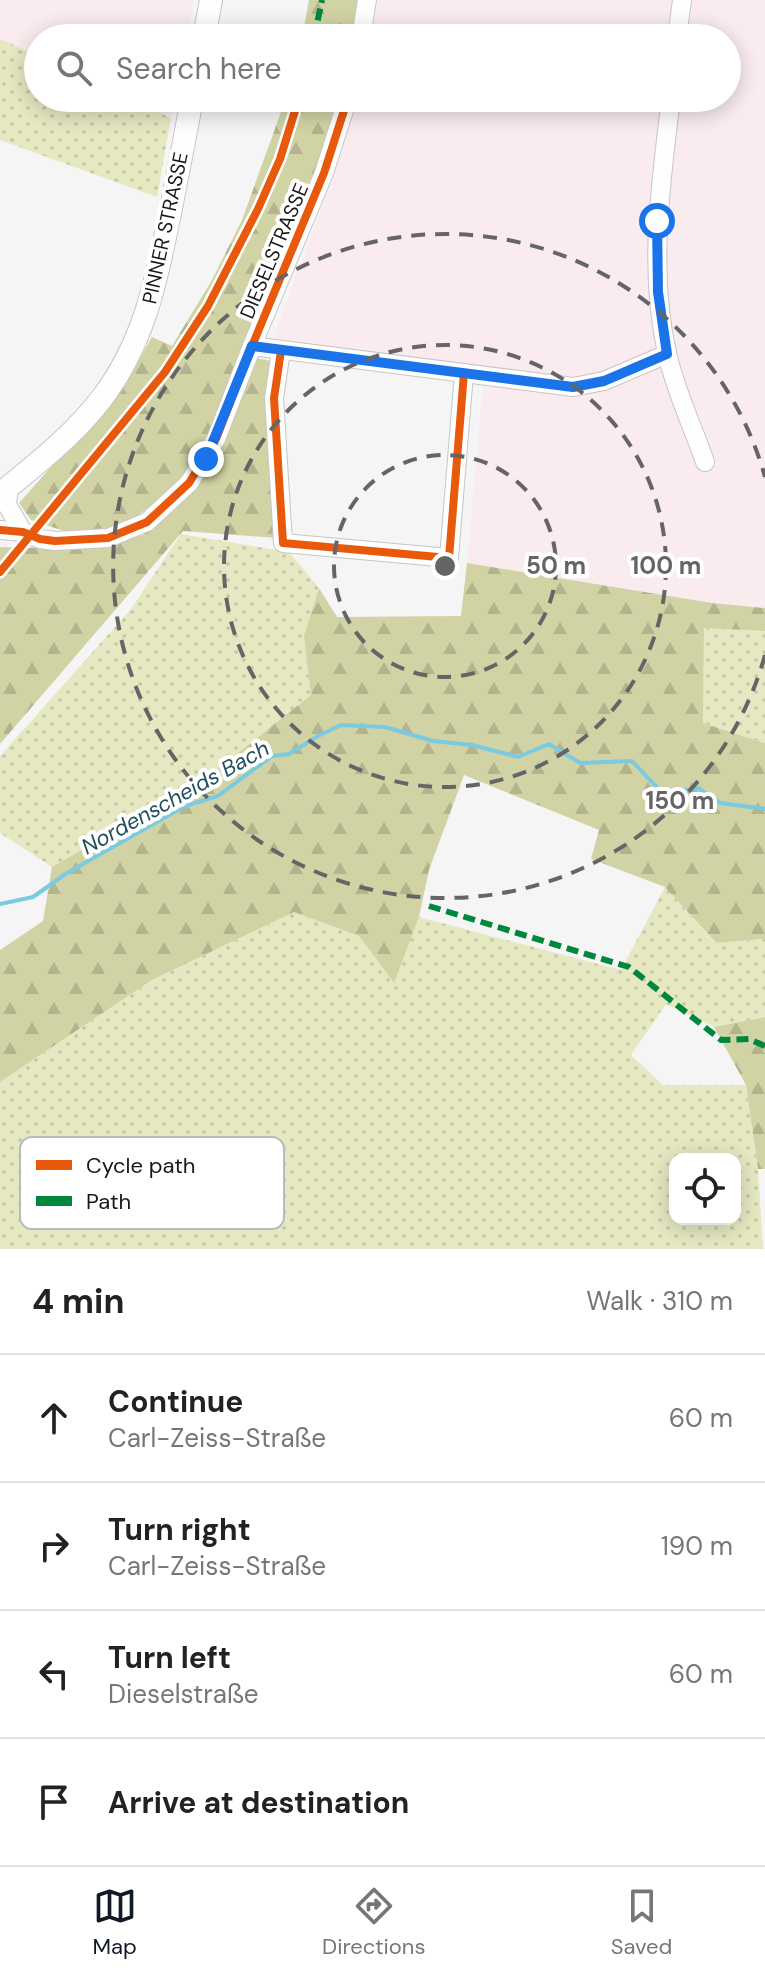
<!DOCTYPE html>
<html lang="en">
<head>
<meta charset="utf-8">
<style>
  :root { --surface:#fff; --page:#f6f6f6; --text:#222; --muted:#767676; --line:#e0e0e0; --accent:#111827 }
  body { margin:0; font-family:"DM Sans",sans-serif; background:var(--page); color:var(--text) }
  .controls { position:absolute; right:24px; bottom:24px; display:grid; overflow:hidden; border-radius:16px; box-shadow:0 4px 20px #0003 }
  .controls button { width:72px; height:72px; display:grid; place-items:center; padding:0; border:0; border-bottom:2px solid var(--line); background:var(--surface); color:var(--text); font:40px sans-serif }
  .stop { position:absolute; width:24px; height:24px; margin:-18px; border:6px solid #1a73e8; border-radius:50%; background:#fff }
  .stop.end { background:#1a73e8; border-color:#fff; box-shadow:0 2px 8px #0008 }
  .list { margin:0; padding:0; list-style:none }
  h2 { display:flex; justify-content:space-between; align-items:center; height:104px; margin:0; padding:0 32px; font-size:34px }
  h2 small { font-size:26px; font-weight:400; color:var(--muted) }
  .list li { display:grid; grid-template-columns:52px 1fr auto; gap:24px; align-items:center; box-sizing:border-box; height:128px; padding:0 32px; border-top:2px solid var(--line) }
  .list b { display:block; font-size:30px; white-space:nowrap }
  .list p { margin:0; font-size:26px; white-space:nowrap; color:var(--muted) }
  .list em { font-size:26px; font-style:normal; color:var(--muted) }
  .icon { flex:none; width:44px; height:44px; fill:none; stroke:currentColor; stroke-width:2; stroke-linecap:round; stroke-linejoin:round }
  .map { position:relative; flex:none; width:765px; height:1249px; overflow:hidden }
  .search { position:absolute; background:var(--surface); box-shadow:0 4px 20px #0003; left:24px; right:24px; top:24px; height:88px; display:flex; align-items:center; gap:20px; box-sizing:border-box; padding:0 28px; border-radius:44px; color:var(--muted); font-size:30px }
  .sheet { height:616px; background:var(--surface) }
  nav { display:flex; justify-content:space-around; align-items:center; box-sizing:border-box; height:112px; border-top:2px solid var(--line); background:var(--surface); font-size:22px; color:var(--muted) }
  nav a { display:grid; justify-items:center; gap:4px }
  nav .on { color:var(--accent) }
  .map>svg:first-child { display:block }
</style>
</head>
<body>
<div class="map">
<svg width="765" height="1249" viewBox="0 0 765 1249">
  <defs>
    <pattern id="green-dots" width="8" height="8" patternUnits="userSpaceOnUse" patternTransform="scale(2)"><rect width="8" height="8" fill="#e6e8c2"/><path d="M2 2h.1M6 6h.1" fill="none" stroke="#c5c6a6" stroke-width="1.8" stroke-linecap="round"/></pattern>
    <pattern id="forest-firs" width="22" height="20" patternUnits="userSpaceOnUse" patternTransform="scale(2)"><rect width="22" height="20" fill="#d1d3a4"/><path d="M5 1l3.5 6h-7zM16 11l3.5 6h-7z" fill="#b3b48d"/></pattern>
  </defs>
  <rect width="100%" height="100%" fill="#f5f5f5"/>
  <g fill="#f9ebee">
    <path d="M 0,0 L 194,0 L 187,38 L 38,38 L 38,56 L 0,39 Z"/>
    <path d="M 378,0 L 765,0 L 765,608 L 712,603 L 467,563 L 485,366 L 271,343 L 339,161 L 357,98 L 727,98 L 727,38 L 371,38 Z"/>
    <path d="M 128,98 L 175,98 L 171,118 Z"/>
  </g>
  <g fill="url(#green-dots)" fill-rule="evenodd">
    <path d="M 0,39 L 38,56 L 38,98 L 128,98 L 171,118 L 157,197 L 0,140 Z"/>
    <path d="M 181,534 L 289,552 L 319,588 L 305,636 L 312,694 L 211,774 L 52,867 L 0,833 L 0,756 L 131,609 Z"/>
    <path d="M 704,628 L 765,631 L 765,743 L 703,723 Z"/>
    <path d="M 665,887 L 715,943 L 765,939 L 765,1017 L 714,1027 L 666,1004 L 631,1055 L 663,1085 L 746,1085 L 758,1169 L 763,1249 L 0,1249 L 0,1082 L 152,980 L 294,912 L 359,936 L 393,982 L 419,917 L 621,970 ZM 675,1159 L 735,1159 L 735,1219 L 675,1219 Z"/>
  </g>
  <g fill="url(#forest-firs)">
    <path d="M 309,0 L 358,0 L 351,38 L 302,38 Z"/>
    <path d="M 286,98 L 337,98 L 321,155 L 207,440 L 180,483 L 119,530 L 73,534 L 31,520 L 19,503 L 125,384 L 152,337 L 172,346 L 212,280 L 242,220 Z"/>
    <path d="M 256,358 L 276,362 L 278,538 L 183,531 L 0,744 L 0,547 L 85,549 L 143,535 L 189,494 Z"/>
    <path d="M 467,563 L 712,603 L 765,608 L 765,631 L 704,628 L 703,723 L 765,743 L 765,939 L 716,943 L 665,887 L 591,859 L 599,830 L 464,775 L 429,870 L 419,917 L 394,983 L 359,936 L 294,912 L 152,980 L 0,1082 L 0,950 L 43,921 L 52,867 L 211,774 L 311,695 L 304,636 L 319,588 L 337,617 L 461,616 Z"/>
    <path d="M 765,1017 L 765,1169 L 758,1169 L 746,1085 L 714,1027 Z"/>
  </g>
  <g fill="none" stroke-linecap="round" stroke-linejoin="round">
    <path stroke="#7acae1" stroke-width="4" d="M 0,904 L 33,897 L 67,873 L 185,806 L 218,796 L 272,756 L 289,754 L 318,736 L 341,725 L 385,727 L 433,741 L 472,745 L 518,757 L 549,744 L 580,763 L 632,761 L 666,797 L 686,790 L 698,788 L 720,803 L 765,809"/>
    <g stroke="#c6c6c6" stroke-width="20">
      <g id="minor">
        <path d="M 361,38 L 367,0"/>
        <path d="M 677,38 L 682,0"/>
        <path d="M 671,98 C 661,182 648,269 667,353 C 675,390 693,427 705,462"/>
        <path d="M 252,346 L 573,387 L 604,381 L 667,354"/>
        <path d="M 281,351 L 274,398 L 283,543 L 449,558 L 464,373"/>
        <path d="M 9,486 L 7,505 L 23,532"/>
        <path d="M 0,530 L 23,532 L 40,539 L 55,541 L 108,538 L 147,522 L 189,483 L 216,439 L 252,346 L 324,173 L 348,98"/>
      </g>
    </g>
    <g stroke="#c6c6c6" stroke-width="24">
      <g id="tertiary">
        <path d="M 204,38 L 211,0"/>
        <path d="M 0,494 C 35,465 74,435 102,398 C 143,344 156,283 169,218 C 177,178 185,138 192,98"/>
      </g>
    </g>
    <use href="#minor" stroke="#fefefe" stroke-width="18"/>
    <use href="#tertiary" stroke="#fefefe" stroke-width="22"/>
    <g stroke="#00873e" stroke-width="6" stroke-dasharray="12 6" stroke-linecap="butt">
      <path d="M 314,38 L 322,0"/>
      <path d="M 429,906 L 629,967 L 721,1040 L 749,1039 L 765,1046"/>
    </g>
    <g stroke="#fff" stroke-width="13">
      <g id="cycleway">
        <path d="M 281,351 L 274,398 L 283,543 L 449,558 L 464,373"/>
        <path d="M 0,530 L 23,532 L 40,539 L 55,541 L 108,538 L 147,522 L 189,483 L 216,439 L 252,346 L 324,173 L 348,98"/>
        <path d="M 0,572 L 165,372 L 208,306 L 258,209 L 280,159 L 299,98"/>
      </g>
    </g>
    <use href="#cycleway" stroke="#e8590c" stroke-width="8"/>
  </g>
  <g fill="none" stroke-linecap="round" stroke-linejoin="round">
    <path stroke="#1a73e8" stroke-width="10" d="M 206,459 L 252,346 L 573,387 L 604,381 L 667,354 L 658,292 L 657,221"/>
  </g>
  <g fill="none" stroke="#656566" stroke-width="4" stroke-dasharray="14 10">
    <circle cx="445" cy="566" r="111"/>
    <circle cx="445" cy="566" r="221"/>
    <path d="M765 655A332 332 0 1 1 765 477"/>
  </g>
  <g text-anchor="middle" stroke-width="8" stroke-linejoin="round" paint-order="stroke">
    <g font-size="20" fill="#181819" stroke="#fff">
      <text transform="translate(165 228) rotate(-78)" y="7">PINNER STRASSE</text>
      <text transform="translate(274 251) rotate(-67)" y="7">DIESELSTRASSE</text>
    </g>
    <g font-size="22" font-style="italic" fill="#21515f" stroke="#fff">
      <text transform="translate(175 797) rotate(-29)" y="8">Nordenscheids Bach</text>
    </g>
  </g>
  <rect x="20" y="1137" width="264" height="92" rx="12" fill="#fff" stroke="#bababa" stroke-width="2"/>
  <rect x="36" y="1160" width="36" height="10" fill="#e8590c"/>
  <rect x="36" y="1196" width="36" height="10" fill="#00873e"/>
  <g font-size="22" fill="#181819">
    <text x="86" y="1173">Cycle path</text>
    <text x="86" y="1209">Path</text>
  </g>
  <circle cx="445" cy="566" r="12" fill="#656566" stroke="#fff" stroke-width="4"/>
  <g font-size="24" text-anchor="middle" font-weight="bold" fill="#656566" stroke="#fff" stroke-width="8" stroke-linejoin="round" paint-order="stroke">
    <text x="556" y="574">50 m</text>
    <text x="666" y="574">100 m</text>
    <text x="680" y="809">150 m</text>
  </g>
</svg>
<div class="controls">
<button><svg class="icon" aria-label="locate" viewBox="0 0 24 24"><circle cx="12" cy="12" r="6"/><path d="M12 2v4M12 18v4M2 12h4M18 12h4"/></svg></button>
</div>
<div class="stop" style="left:657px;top:221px"></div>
<div class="stop end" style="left:206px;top:459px"></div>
<div class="search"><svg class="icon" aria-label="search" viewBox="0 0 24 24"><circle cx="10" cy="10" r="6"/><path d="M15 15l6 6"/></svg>Search here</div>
</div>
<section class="sheet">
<h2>4 min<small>Walk · 310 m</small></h2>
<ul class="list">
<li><svg class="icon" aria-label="ahead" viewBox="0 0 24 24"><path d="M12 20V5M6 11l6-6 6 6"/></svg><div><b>Continue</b><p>Carl-Zeiss-Straße</p></div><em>60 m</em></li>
<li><svg class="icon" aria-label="right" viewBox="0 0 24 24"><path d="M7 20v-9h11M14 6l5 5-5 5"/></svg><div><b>Turn right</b><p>Carl-Zeiss-Straße</p></div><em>190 m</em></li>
<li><svg class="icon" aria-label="left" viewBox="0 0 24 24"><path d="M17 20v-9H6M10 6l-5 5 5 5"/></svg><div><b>Turn left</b><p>Dieselstraße</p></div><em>60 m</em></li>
<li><svg class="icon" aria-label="arrive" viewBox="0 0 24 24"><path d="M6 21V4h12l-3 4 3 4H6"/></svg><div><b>Arrive at destination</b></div></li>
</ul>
</section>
<nav>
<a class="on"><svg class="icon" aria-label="map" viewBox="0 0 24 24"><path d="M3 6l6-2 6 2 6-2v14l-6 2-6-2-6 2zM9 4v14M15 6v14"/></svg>Map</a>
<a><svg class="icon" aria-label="directions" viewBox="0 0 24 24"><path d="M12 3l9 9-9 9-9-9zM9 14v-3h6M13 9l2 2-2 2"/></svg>Directions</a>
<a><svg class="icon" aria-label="saved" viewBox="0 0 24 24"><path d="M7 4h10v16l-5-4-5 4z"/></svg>Saved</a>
</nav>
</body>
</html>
